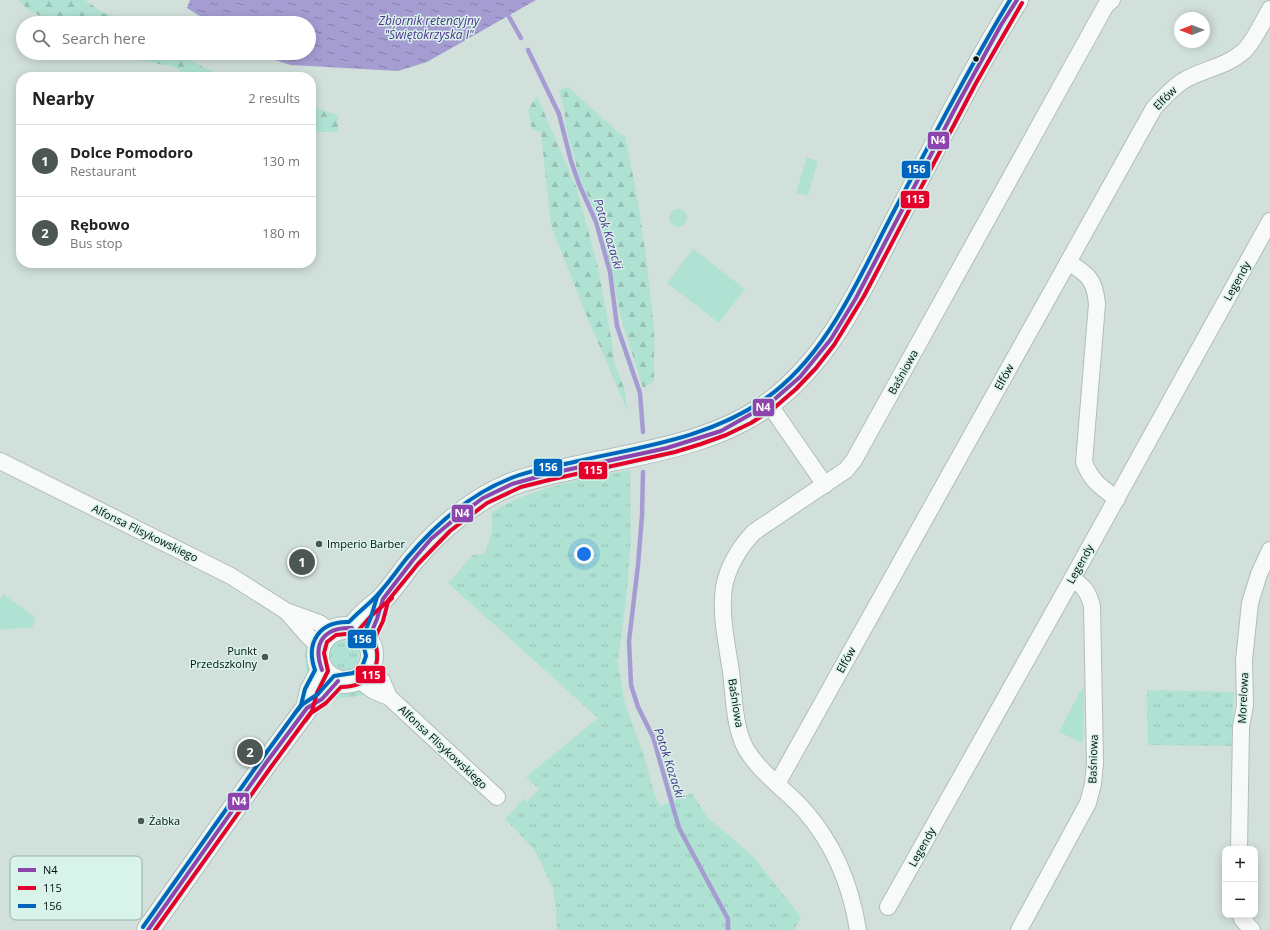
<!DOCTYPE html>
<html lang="en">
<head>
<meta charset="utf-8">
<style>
  :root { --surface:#fff; --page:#f2f2f2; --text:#222; --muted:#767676; --line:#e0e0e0; --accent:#4c5754 }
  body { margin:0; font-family:"Open Sans",sans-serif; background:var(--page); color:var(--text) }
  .controls { position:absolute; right:12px; bottom:12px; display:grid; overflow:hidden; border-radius:8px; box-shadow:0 2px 10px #0003 }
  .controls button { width:36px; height:36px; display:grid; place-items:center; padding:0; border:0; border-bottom:1px solid var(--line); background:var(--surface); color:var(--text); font:20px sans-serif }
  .compass { position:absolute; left:1174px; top:12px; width:36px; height:36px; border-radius:50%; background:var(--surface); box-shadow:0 2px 10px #0003; rotate:270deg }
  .you { position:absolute; left:584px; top:554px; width:14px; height:14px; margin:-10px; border:3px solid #fff; border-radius:50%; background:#1a73e8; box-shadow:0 0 0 6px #1a73e833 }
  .badge { display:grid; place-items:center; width:26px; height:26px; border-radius:50%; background:var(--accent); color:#fff; font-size:13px; font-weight:700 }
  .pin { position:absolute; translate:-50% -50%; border:2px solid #fff; box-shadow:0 1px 4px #0006 }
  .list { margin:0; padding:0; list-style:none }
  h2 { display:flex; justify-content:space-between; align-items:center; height:52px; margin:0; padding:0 16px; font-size:17px }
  h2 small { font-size:13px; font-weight:400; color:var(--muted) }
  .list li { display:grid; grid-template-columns:26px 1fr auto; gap:12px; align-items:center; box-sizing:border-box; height:72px; padding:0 16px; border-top:1px solid var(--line) }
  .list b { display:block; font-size:15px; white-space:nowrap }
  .list p { margin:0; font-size:13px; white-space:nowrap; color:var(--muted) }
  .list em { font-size:13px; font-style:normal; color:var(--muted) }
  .icon { flex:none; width:22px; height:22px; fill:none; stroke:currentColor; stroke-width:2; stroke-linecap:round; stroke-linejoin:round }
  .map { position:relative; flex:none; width:1270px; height:930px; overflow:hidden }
  .search { position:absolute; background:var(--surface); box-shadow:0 2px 10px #0003; left:16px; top:16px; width:300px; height:44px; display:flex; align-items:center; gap:10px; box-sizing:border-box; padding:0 14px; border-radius:22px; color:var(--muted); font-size:15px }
  .panel { position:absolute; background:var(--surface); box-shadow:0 2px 10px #0003; left:16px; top:72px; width:300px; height:196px; border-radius:16px }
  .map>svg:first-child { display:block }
</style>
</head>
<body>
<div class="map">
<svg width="1270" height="930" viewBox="0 0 1270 930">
  <defs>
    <pattern id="grass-tufts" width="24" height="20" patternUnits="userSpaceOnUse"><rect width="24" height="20" fill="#b0e2d3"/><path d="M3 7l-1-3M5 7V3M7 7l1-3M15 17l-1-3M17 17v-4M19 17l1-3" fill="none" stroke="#96c1b4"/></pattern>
    <pattern id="forest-firs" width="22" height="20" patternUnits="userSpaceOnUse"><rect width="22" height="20" fill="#b0e2d3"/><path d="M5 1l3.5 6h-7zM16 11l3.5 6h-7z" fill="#96c1b4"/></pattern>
    <pattern id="water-ripples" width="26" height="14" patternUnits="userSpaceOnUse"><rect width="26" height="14" fill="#a59dd2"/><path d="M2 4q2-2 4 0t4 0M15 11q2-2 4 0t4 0" fill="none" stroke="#847ea9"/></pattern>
  </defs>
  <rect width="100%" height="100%" fill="#d1e0db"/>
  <g fill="url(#grass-tufts)">
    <path d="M 630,470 L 631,540 L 627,591 L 618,663 L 625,703 L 643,753 L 654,792 L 660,806 L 692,793 L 707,817 L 753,856 L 801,917 L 794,930 L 557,930 L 556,910 L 553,889 L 544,869 L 534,849 L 505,819 L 524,798 L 527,802 L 539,789 L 526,777 L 598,718 L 448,583 L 473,555 L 484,554 C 491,539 494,529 491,513 C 532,487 583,479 630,470 Z"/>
    <circle cx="344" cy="655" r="15"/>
    <path d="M 308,644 C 315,658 312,670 307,683 L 305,651 Z"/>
    <path d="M 349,687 L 365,693 L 363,695 L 331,700 L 327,699 C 334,692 340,688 349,687 Z"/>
    <path d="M 1147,690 L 1234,692 L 1232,746 L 1148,745 Z"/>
  </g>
  <g fill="url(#forest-firs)">
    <path d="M 17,0 L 85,0 L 103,13 L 120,18 L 129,23 L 53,23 L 29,10 Z"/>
    <path d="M 107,53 L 180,53 L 197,64 L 224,77 L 189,77 L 172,66 L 123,58 Z"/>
    <path d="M 568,87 L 620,134 L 625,136 L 637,196 L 647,264 L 654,329 L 654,381 L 643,388 L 620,315 L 613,276 L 600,223 L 579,176 L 566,127 L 564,108 L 559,90 Z"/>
    <path d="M 537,96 L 577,189 L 598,267 L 612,343 L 614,362 L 624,388 L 628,412 L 585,312 L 551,225 L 541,133 L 532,129 L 528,110 Z"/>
    <path d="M 311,107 L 338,115 L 338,132 L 318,132 L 311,129 Z"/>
  </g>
  <g fill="#b0e2d3">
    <path d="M 807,157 L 818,161 L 808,196 L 796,193 Z"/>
    <circle cx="678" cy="218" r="9"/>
    <path d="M 693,249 L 745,289 L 719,323 L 667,283 Z"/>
    <path d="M 3,594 L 36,618 L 32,628 L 0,629 L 0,600 Z"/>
    <path d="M 1082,688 L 1084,688 L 1083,743 L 1059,732 Z"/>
  </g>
  <path fill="url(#water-ripples)" d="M 190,0 L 536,0 L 427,62 L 398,71 L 291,65 L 265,57 L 259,53 L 309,53 L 309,23 L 211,23 L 187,8 Z"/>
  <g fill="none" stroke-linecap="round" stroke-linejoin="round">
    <g stroke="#a59dd2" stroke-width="4.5">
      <path d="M 508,15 L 521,38"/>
      <path d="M 528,50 L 559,114 L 571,161 L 579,184 L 596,222 L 610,272 L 617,326 L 640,393 L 643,432"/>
      <path d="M 643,472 L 642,516 L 638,565 L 629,641 L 631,685 L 638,707 L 653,737 L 679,828 L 728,919 L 728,930"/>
    </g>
    <g stroke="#b1bdb9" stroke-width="18">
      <g id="street">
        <path d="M 1068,262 C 1088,274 1095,280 1097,304 L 1084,462 C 1091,481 1101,487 1117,499"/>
        <path d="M 769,404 L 825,485"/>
        <path d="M 0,461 L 231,576 L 286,611 L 319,623 L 331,631"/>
        <path d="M 287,612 L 308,636 L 319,646"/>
        <path d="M 370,666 L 382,681 L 389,697"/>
        <path d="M 357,679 L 374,691 L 389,697 L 497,797"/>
        <path d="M 777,784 L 1154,108 C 1163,98 1172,88 1183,81 C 1203,69 1226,67 1244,51 C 1255,40 1262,23 1270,9"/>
        <path d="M 1239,849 L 1241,727 L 1245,705 L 1244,660 L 1250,603 L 1259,574 L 1270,550"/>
        <path d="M 888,907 L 1072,579 L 1270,221"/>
        <path d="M 1241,915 L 1242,919 L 1252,930"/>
        <path d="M 858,930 C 851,886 834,844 804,810 C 785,789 761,774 746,749 C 734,728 734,695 731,672 C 727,644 720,615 724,587 C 728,566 739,548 754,532 L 846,470 L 854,460 L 1106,5 L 1112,0"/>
        <path d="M 1019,930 L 1088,803 L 1093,784 L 1095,763 L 1092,606 C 1088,592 1085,587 1072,579"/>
      </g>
    </g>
    <g stroke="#b1bdb9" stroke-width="24">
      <g id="secondary">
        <circle cx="345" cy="655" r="27"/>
        <path d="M 352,628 C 356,624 360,618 365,614 C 370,608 378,604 383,598 C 394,586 403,572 413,560 C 439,529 474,499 512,484 C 530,477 550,473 569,469 C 637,453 712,446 770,403 C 832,357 863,284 898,217 C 937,144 973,70 1017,0"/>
        <path d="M 148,930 L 266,763 L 307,708 L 311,691 L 322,670"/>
      </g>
    </g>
    <use href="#street" stroke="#f8fafa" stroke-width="16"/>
    <use href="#secondary" stroke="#f8fafa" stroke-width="22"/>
    <g stroke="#d8f3ea" stroke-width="7">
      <g id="bus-1">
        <path d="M 368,640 L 377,619 L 383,599 L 413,560 L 431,539 L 457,517 L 483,498 L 512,484 L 548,474 L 667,448 L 721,431 L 769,404 L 800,377 L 831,339 L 856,298 L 957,105 L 1001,25 L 1017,0"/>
        <path d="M 322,670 C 312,643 324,627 352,628"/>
        <path d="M 148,930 L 266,763 L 307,708 L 322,699 L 338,681"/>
      </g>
    </g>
    <g stroke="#d8f3ea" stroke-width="7">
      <g id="bus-2">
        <path d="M 305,721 L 311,713 L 326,703 L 341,687 C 369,687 384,667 374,640 L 383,621 L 388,602 L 392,598"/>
        <path d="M 155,930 L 271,767 L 312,711 L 317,693 L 328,671 L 324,653 L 327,642 L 336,635 L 356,633 L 371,616 L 387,602 L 418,564 L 450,531 L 487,503 L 521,487 L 549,480 L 675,452 L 701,444 L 726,435 L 751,423 L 774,408 L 796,389 L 816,368 L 834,345 L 864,296 L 976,83 L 1022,3"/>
      </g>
    </g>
    <g stroke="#d8f3ea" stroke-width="7">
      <g id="bus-3">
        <path d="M 295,713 L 303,704 L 318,694 L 334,676 L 353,673 L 362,667 L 366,656 L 362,639 L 371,617 L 377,597 L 382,590"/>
        <path d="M 143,927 L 261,760 L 301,705 L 305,689 L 315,670 C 305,642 320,621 349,622 C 359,611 371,603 380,592 C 390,581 398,569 407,558 C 435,525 469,495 509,479 C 530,470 552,467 574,462 C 639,447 708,439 765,399 C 828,355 859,277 894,211 C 932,140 968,69 1010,0"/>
      </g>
    </g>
    <use href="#bus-1" stroke="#8e44ad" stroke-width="4"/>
    <use href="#bus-2" stroke="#e4002b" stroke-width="4"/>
    <use href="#bus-3" stroke="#0065bd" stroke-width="4"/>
  </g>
  <circle fill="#050d0b" stroke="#d8f3ea" stroke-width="1.5" cx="976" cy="59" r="3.5"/>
  <g fill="#4c5754" stroke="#d8f3ea" stroke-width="1.5">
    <circle cx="319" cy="544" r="4"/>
    <circle cx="265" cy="657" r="4"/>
    <circle cx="141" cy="821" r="4"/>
  </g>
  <g text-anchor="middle" stroke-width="3" stroke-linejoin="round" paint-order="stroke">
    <g font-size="11" fill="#050d0b" stroke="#d8f3ea">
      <text transform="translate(1165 98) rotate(-45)" y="4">Elfów</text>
      <text transform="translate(1237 281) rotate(-61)" y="4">Legendy</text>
      <text transform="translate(903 372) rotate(-61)" y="4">Baśniowa</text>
      <text transform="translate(1004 377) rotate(-61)" y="4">Elfów</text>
      <text transform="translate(145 533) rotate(26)" y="4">Alfonsa Flisykowskiego</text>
      <text transform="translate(1080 564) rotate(-61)" y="4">Legendy</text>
      <text transform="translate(846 660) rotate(-61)" y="4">Elfów</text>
      <text transform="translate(1243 698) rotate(-87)" y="4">Morelowa</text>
      <text transform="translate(736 703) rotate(81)" y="4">Baśniowa</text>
      <text transform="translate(443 747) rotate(43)" y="4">Alfonsa Flisykowskiego</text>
      <text transform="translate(1093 759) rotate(-88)" y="4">Baśniowa</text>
      <text transform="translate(922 847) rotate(-61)" y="4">Legendy</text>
    </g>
    <g font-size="11" fill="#050d0b" stroke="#d8f3ea" text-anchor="start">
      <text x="327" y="548">Imperio Barber</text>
      <text x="257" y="655" text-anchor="end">Punkt<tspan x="257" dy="13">Przedszkolny</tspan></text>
      <text x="149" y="825">Żabka</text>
    </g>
    <g font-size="12" font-style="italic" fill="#4d308b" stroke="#d8f3ea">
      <text x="429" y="25">Zbiornik retencyjny<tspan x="429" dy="14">"Świętokrzyska I"</tspan></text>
      <text transform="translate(608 234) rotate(73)" y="4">Potok Kozacki</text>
      <text transform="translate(669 763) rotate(72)" y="4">Potok Kozacki</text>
    </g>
  </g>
  <rect x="10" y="856" width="132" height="64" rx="6" fill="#d8f3ea" stroke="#99aea7" stroke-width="1"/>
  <rect x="18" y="868" width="18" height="4" fill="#8e44ad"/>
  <rect x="18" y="886" width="18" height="4" fill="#e4002b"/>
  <rect x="18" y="904" width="18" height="4" fill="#0065bd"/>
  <g font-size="11" fill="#050d0b">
    <text x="43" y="874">N4</text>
    <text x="43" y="892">115</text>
    <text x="43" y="910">156</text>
  </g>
  <g stroke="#d8f3ea" stroke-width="1.5">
    <rect x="927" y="131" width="23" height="19" rx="4" fill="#8e44ad"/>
    <rect x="901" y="160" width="30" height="19" rx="4" fill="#0065bd"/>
    <rect x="900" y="190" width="30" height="19" rx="4" fill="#e4002b"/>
    <rect x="752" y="398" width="23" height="19" rx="4" fill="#8e44ad"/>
    <rect x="533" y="458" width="30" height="19" rx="4" fill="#0065bd"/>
    <rect x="578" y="461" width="30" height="19" rx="4" fill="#e4002b"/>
    <rect x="451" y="504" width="23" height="19" rx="4" fill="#8e44ad"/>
    <rect x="347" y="629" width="30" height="20" rx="4" fill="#0065bd"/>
    <rect x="355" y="665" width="31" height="19" rx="4" fill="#e4002b"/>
    <rect x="227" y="792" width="23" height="19" rx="4" fill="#8e44ad"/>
  </g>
  <g font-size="11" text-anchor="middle" font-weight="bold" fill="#fff">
    <text x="938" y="144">N4</text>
    <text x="916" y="173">156</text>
    <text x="915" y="203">115</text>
    <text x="763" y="411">N4</text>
    <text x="548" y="471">156</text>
    <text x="593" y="474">115</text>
    <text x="462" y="517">N4</text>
    <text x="362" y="643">156</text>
    <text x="371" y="679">115</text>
    <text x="239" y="805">N4</text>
  </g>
</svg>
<div class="controls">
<button>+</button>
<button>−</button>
</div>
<svg class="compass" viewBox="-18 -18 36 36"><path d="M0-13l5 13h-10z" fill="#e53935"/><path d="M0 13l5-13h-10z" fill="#767676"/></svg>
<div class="you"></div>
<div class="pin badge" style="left:302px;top:562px">1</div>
<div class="pin badge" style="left:250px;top:752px">2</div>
<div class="search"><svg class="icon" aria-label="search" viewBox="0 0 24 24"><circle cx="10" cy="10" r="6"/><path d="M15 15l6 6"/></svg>Search here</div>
<section class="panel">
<h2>Nearby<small>2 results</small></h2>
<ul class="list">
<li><span class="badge">1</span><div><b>Dolce Pomodoro</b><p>Restaurant</p></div><em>130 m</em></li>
<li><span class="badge">2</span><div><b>Rębowo</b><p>Bus stop</p></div><em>180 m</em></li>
</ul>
</section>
</div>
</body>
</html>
